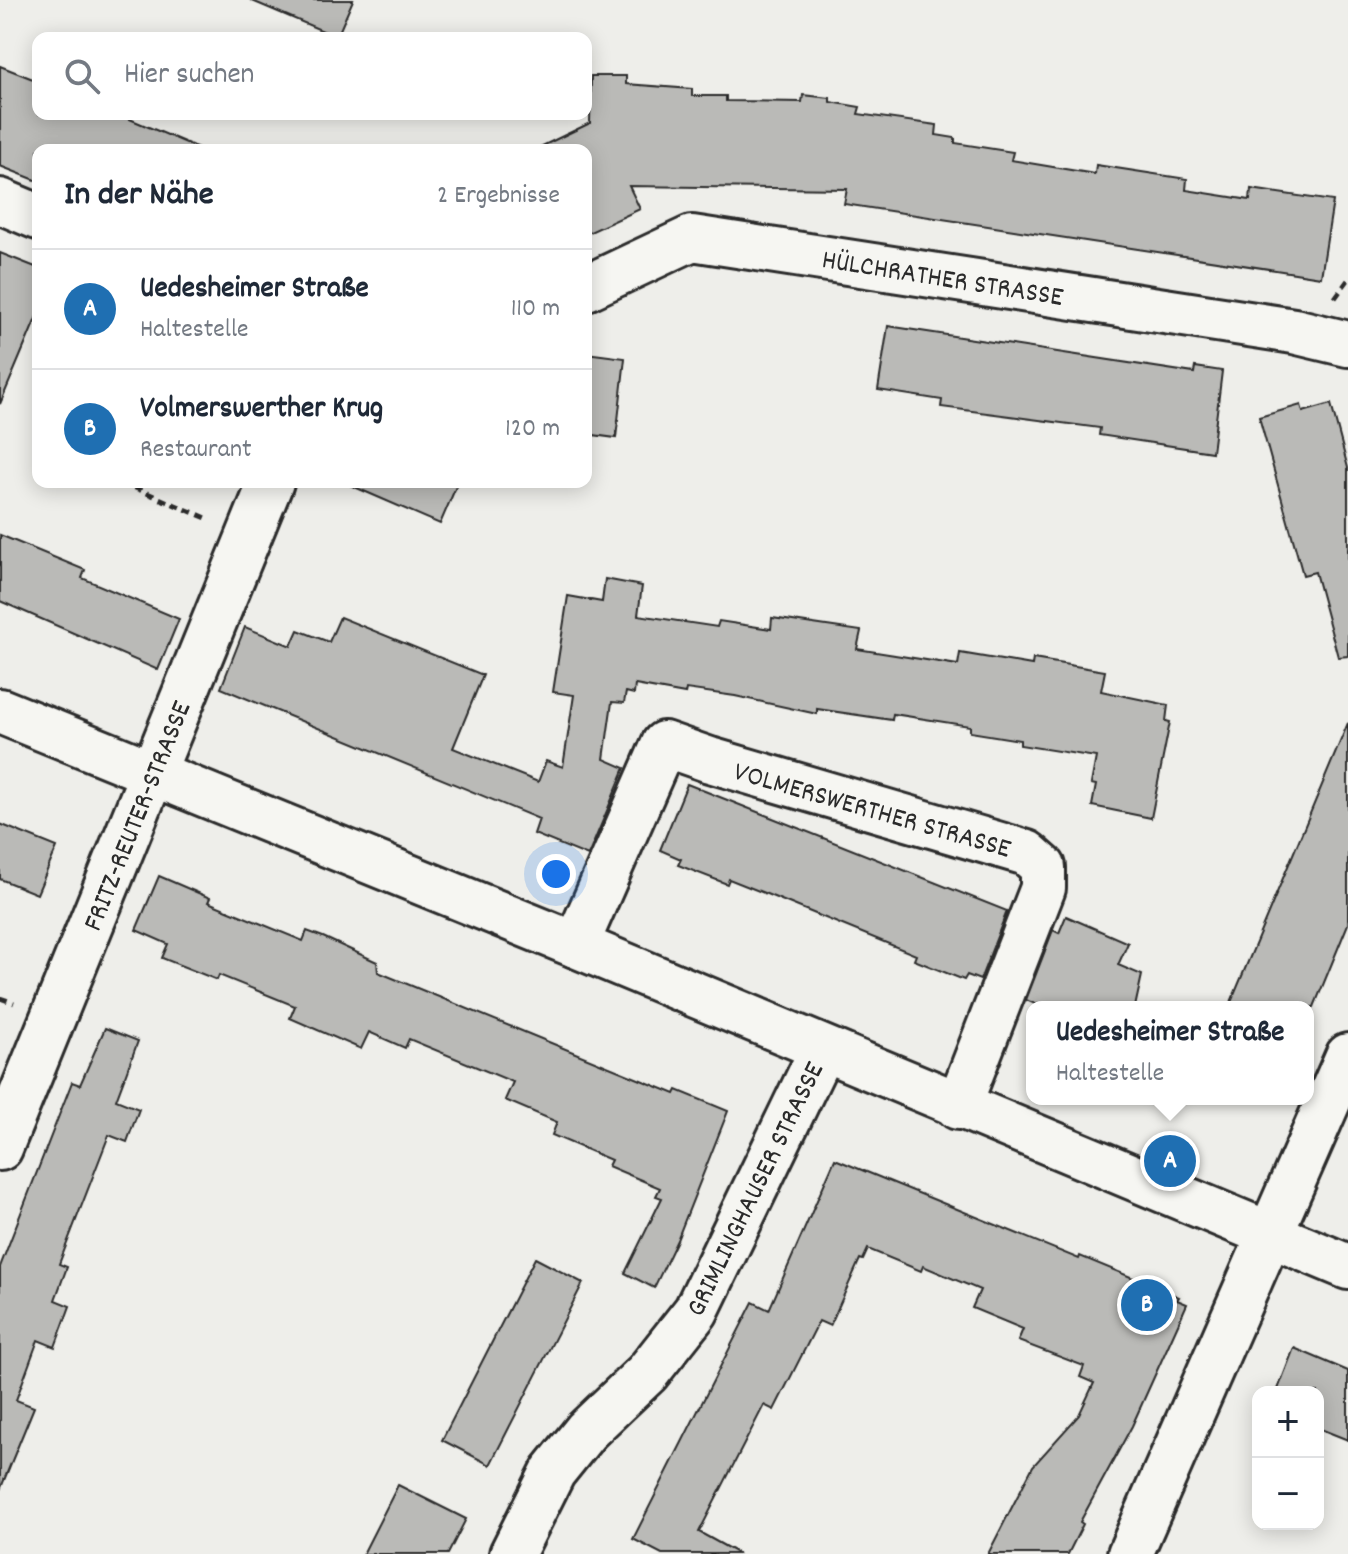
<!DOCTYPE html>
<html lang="de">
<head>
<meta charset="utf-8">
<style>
  :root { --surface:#fff; --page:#f6f6f7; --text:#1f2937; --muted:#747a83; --line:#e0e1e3; --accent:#1f6fb2 }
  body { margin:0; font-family:Dekko,sans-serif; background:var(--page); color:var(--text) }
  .controls { position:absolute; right:24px; bottom:24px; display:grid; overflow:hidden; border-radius:16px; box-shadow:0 4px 20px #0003 }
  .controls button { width:72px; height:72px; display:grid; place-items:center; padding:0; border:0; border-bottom:2px solid var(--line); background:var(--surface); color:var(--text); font:40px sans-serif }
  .you { position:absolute; left:556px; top:874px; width:28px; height:28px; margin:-20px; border:6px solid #fff; border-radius:50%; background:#1a73e8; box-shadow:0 0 0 12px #1a73e833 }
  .badge { display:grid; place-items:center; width:52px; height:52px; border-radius:50%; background:var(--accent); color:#fff; font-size:26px; font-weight:700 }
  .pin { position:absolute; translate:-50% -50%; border:4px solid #fff; box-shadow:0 2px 8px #0006 }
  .popup { position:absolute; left:1026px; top:1001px; width:288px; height:104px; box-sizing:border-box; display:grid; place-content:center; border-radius:16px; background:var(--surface); filter:drop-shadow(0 2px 6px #0005); font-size:26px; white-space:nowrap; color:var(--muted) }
  .popup b { font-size:30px; color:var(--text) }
  .popup::after { content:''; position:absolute; left:50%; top:100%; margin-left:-16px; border:16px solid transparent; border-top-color:var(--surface) }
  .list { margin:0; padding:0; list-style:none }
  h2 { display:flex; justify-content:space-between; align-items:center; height:104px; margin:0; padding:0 32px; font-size:34px }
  h2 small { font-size:26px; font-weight:400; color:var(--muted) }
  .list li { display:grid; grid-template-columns:52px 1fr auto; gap:24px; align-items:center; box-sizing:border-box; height:120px; padding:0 32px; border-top:2px solid var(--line) }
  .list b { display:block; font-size:30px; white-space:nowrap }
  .list p { margin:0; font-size:26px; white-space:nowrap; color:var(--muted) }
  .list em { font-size:26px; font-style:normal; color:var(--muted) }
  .icon { flex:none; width:44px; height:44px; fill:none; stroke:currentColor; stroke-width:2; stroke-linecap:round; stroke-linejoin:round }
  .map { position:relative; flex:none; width:1348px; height:1554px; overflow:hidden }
  .search { position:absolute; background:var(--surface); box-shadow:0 4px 20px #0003; left:32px; top:32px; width:560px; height:88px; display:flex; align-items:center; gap:20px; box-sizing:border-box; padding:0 28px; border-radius:16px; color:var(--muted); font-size:30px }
  .panel { position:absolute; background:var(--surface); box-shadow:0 4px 20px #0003; left:32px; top:144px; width:560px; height:344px; border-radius:16px }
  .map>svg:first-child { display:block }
</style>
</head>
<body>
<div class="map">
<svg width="1348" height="1554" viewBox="0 0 1348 1554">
  <rect width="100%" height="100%" fill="#eeeeea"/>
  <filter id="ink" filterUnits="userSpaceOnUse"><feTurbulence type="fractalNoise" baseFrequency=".0125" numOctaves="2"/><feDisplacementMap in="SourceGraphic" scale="16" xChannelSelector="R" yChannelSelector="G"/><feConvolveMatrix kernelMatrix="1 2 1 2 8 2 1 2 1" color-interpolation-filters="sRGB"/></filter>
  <g filter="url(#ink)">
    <g fill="#babab7" stroke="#2b2b2b" stroke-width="2">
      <path d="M 250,0 L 353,0 L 337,37 Z"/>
      <path d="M 0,66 L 38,81 L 38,114 L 118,114 L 203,150 L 38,150 L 38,181 L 0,166 Z"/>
      <path d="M 591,76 L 626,76 L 626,84 L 692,89 L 692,96 L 726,96 L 726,101 L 802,102 L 803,95 L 830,98 L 830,102 L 860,107 L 858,114 L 937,125 L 936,135 L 955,138 L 955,143 L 1013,152 L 1011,160 L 1095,174 L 1096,165 L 1187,179 L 1186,190 L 1250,200 L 1251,189 L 1333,201 L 1321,277 L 844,204 L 847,189 L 629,186 L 640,209 L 586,234 L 586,150 L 534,150 L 590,123 Z"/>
      <path d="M 0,253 L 38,268 L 38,314 L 0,404 Z"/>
      <path d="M 888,326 L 1194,373 L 1195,367 L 1222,371 L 1212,452 L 1099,435 L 1100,428 L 941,407 L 942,400 L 878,390 Z"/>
      <path d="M 586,353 L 625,358 L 616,438 L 586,434 Z"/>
      <path d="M 1331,404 L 1348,468 L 1348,656 L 1338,657 L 1315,572 L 1303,575 L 1259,417 L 1301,405 L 1303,412 Z"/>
      <path d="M 343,482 L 458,482 L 440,524 Z"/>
      <path d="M 0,535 L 85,570 L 82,578 L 179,619 L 158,670 L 0,601 Z"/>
      <path d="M 605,579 L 642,586 L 638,615 L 717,627 L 719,621 L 771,629 L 772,618 L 861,631 L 857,649 L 958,665 L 960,653 L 1032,665 L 1033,659 L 1105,671 L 1101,691 L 1168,705 L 1166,721 L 1170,722 L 1151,818 L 1092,806 L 1096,785 L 1091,784 L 1096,757 L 1020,745 L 1020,740 L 970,732 L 970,726 L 893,714 L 892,720 L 817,709 L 817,714 L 735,696 L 686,689 L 685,694 L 635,685 L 634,694 L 626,692 L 624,703 L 612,702 L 604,759 L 625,768 L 588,856 L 534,834 L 539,819 L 221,688 L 245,627 L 291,646 L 298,630 L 329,642 L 340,617 L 483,675 L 453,748 L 538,782 L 546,761 L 563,767 L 574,695 L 553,692 L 568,596 L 602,602 Z"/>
      <path d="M 1348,723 L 1348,924 L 1314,1007 L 1229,1007 Z"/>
      <path d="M 687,784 L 1007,911 L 980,980 L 967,975 L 964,980 L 914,960 L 916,955 L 764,893 L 729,879 L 727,884 L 678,865 L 681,859 L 660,850 Z"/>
      <path d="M 0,824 L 57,847 L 37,894 L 0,879 Z"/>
      <path d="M 159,876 L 210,898 L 208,902 L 303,941 L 307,931 L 323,937 L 377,962 L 378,972 L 675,1094 L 677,1090 L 728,1111 L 677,1240 L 654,1288 L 625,1273 L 662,1198 L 656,1196 L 660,1188 L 608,1166 L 611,1160 L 552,1135 L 557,1122 L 505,1100 L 513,1082 L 409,1039 L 405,1048 L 369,1032 L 361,1049 L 290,1018 L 295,1006 L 219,975 L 217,980 L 162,958 L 168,944 L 136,930 Z"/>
      <path d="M 1066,916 L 1128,943 L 1118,965 L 1142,975 L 1135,1007 L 1042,1007 L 1026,1000 L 1053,930 L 1059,933 Z"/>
      <path d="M 105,1028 L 138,1041 L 116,1100 L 139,1109 L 127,1142 L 109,1135 L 59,1264 L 67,1267 L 55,1300 L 70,1306 L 55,1347 L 38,1340 L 16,1400 L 34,1407 L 0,1490 L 0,1267 L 72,1082 L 80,1085 Z"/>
      <path d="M 835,1159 L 1079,1259 L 1080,1256 L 1179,1297 L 1177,1300 L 1187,1304 L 1132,1426 L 1080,1522 L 1083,1524 L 1068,1554 L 988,1554 L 1033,1466 L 1079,1415 L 1094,1383 L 1080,1377 L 1084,1366 L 1018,1341 L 1023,1329 L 972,1308 L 980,1290 L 923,1266 L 921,1271 L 868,1249 L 863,1260 L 860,1259 L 830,1326 L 819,1321 L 774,1410 L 764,1405 L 699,1532 L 739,1554 L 662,1554 L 633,1539 L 753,1302 L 769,1310 Z"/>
      <path d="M 535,1258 L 583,1283 L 490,1465 L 442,1440 Z"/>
      <path d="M 1294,1348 L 1348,1371 L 1348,1440 L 1318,1428 L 1318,1392 L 1277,1392 Z"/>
      <path d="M 398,1485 L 466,1519 L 448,1554 L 363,1554 Z"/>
    </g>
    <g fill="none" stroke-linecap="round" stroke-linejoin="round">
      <g stroke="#2b2b2b" stroke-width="50">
        <g id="minor">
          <path d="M 0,201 L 38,217"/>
          <path d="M 586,288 L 692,238 L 1294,331 L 1348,344"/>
          <path d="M 0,711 L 576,945 L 1348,1267"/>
          <path d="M 576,945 L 664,744 L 710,760 L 1027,853 L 1043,867 L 1043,888 L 958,1107"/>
          <path d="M 0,1148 L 271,482"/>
          <path d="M 512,1554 L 553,1472 L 586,1431 L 647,1373 L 696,1311 L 822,1050"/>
          <path d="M 1130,1554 L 1348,1056"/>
        </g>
      </g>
      <g stroke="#2b2b2b" stroke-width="5" stroke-dasharray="8 6" stroke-linecap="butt">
        <path d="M 1335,298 L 1348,280"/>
        <path d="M 121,482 L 211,520"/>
        <path d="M 0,998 L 14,1003"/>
      </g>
      <use href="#minor" stroke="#f6f6f2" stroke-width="44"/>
    </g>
  </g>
  <g text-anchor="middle" stroke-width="6" stroke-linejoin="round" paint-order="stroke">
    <g font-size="28" fill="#2b2b2b" stroke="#f6f6f2">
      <text transform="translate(943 276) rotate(9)" y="10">HÜLCHRATHER STRASSE</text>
      <text transform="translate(873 808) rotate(16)" y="10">VOLMERSWERTHER STRASSE</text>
      <text transform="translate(135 815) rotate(-68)" y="10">FRITZ-REUTER-STRASSE</text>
      <text transform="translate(753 1188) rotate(-64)" y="10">GRIMLINGHAUSER STRASSE</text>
    </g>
  </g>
</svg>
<div class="controls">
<button>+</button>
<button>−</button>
</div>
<div class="you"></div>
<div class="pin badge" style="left:1170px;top:1161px">A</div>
<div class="popup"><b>Uedesheimer Straße</b>Haltestelle</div>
<div class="pin badge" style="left:1147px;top:1305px">B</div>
<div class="search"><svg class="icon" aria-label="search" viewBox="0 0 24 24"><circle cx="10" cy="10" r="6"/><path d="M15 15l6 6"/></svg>Hier suchen</div>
<section class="panel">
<h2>In der Nähe<small>2 Ergebnisse</small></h2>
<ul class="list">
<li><span class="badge">A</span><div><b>Uedesheimer Straße</b><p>Haltestelle</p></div><em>110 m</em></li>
<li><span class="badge">B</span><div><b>Volmerswerther Krug</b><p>Restaurant</p></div><em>120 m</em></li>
</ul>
</section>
</div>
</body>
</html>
